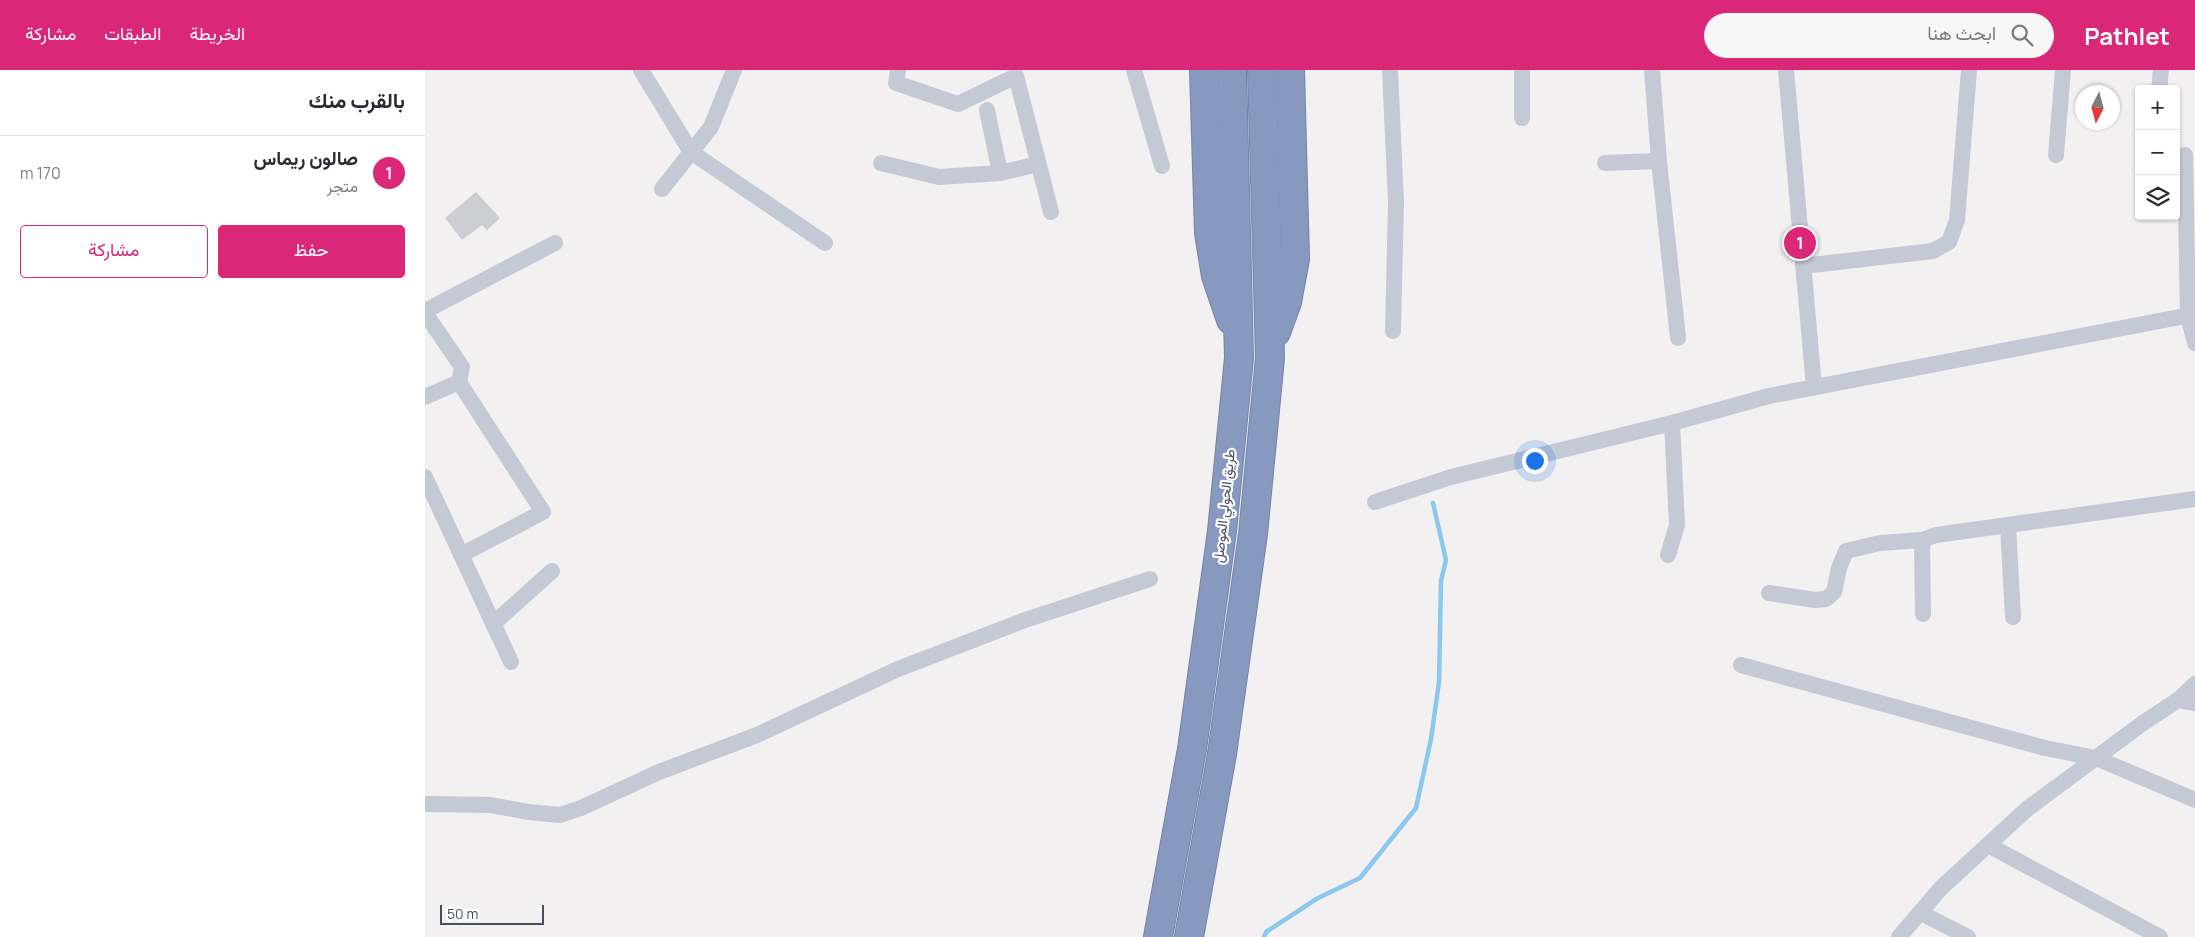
<!DOCTYPE html>
<html lang="ar">
<head>
<meta charset="utf-8">
<style>
  :root { --surface:#fff; --page:#f7f7f7; --text:#2b2b33; --muted:#7c7c81; --line:#e1e1e2; --accent:#db2777 }
  body { margin:0; font-family:Manrope,Vazirmatn,sans-serif; background:var(--page); color:var(--text); direction:rtl }
  .controls { position:absolute; right:15px; top:15px; display:grid; overflow:hidden; border-radius:5px; box-shadow:0 1px 4px #0004 }
  .controls button { width:45px; height:45px; display:grid; place-items:center; padding:0; border:0; border-bottom:1px solid var(--line); background:var(--surface); color:var(--text); font:25px sans-serif }
  .compass { position:absolute; left:1650px; top:15px; width:45px; height:45px; border-radius:50%; background:var(--surface); box-shadow:0 1px 4px #0004; rotate:186deg }
  .scale { position:absolute; left:15px; bottom:12px; width:104px; box-sizing:border-box; padding-left:5px; border:2px solid #474f5e; border-top:0; font-size:14px; line-height:18px; white-space:nowrap; color:#474f5e; -webkit-text-stroke:4px #fff; paint-order:stroke }
  .you { position:absolute; left:1109px; top:390px; width:18px; height:18px; margin:-12px; border:4px solid #fff; border-radius:50%; background:#1a73e8; box-shadow:0 0 0 8px #1a73e833 }
  .badge { display:grid; place-items:center; width:32px; height:32px; border-radius:50%; background:var(--accent); color:#fff; font-size:16px; font-weight:700 }
  .pin { position:absolute; translate:-50% -50%; border:2px solid #fff; box-shadow:0 1px 5px #0006 }
  .list { margin:0; padding:0; list-style:none }
  h2 { display:flex; justify-content:space-between; align-items:center; height:65px; margin:0; padding:0 20px; font-size:21px }
  h2 small { font-size:16px; font-weight:400; color:var(--muted) }
  .list li { display:grid; grid-template-columns:32px 1fr auto; gap:15px; align-items:center; box-sizing:border-box; height:75px; padding:0 20px; border-top:1px solid var(--line) }
  .list b { display:block; font-size:19px; white-space:nowrap }
  .list p { margin:0; font-size:16px; white-space:nowrap; color:var(--muted) }
  .list em { font-size:16px; font-style:normal; color:var(--muted) }
  .actions { display:flex; gap:10px; padding:15px 20px }
  .actions a { flex:1; padding:11px 0; border:1px solid var(--accent); border-radius:5px; text-align:center; font-size:18px; color:var(--accent) }
  .actions .main { background:var(--accent); color:#fff }
  .icon { flex:none; width:28px; height:28px; fill:none; stroke:currentColor; stroke-width:2; stroke-linecap:round; stroke-linejoin:round }
  .map { position:relative; flex:none; width:1770px; height:867px; overflow:hidden; direction:ltr }
  header { display:flex; align-items:center; gap:30px; box-sizing:border-box; height:70px; padding:0 25px; background:var(--accent); color:#fff }
  header strong { font-size:24px }
  nav { display:flex; gap:28px; margin-inline-start:auto; font-size:18px }
  .search { width:350px; height:45px; background:var(--page); display:flex; align-items:center; gap:12px; box-sizing:border-box; padding:0 18px; border-radius:28px; color:var(--muted); font-size:19px }
  main { display:flex }
  aside { flex:1; background:var(--surface) }
  .map>svg:first-child { display:block }
</style>
</head>
<body>
<header>
<strong>Pathlet</strong>
<div class="search"><svg class="icon" aria-label="search" viewBox="0 0 24 24"><circle cx="10" cy="10" r="6"/><path d="M15 15l6 6"/></svg>ابحث هنا</div>
<nav><a>الخريطة</a><a>الطبقات</a><a>مشاركة</a></nav>
</header>
<main>
<div class="map">
<svg width="1770" height="867" viewBox="0 0 1770 867">
  <rect width="100%" height="100%" fill="#f2f0f0"/>
  <g fill="none" stroke-linecap="round" stroke-linejoin="round">
    <path stroke="#8bc8ed" stroke-width="4.5" d="M 839,867 L 841,862 L 893,828 L 935,808 L 991,738 L 1006,669 L 1014,612 L 1016,511 L 1021,490 L 1008,433"/>
  </g>
  <path fill="#ccced4" d="M 51,122 L 75,148 L 62,160 L 57,155 L 37,170 L 20,148 Z"/>
  <g fill="none" stroke-linecap="round" stroke-linejoin="round">
    <g stroke="#7284ab" stroke-width="30">
      <g id="motorway">
        <path d="M 779,0 L 784,163 L 791,206 L 806,250"/>
        <path d="M 851,262 L 862,232 L 870,189 L 865,0"/>
        <path d="M 733,867 L 767,679 L 797,461 L 814,288 L 807,0"/>
        <path d="M 764,867 L 797,684 L 828,464 L 845,288 L 837,0"/>
      </g>
    </g>
    <g stroke="#c3c9d5" stroke-width="16">
      <path d="M 216,0 L 266,82 L 400,173"/>
      <path d="M 473,0 L 471,13 L 533,34 L 591,6 L 626,142"/>
      <path d="M 709,0 L 737,96"/>
      <path d="M 965,0 L 971,132 L 968,261"/>
      <path d="M 1097,0 L 1097,48"/>
      <path d="M 1227,0 L 1234,91 L 1253,268"/>
      <path d="M 1361,0 L 1389,317"/>
      <path d="M 1734,19 L 1736,0"/>
      <path d="M 562,40 L 575,103 L 613,94"/>
      <path d="M 1631,85 L 1638,0"/>
      <path d="M 1760,85 L 1763,246 L 1770,273"/>
      <path d="M 456,93 L 514,107 L 575,103"/>
      <path d="M 1180,93 L 1234,91"/>
      <path d="M 237,119 L 286,57 L 309,0"/>
      <path d="M 1378,196 L 1508,181 L 1524,172 L 1532,150 L 1544,0"/>
      <path d="M 0,241 L 130,173"/>
      <path d="M 0,243 L 37,297 L 34,312"/>
      <path d="M 0,327 L 34,312 L 118,442 L 36,485"/>
      <path d="M 0,407 L 86,592"/>
      <path d="M 950,432 L 1026,407 L 1247,353 L 1344,326 L 1770,244"/>
      <path d="M 1583,455 L 1588,547"/>
      <path d="M 1497,470 L 1498,544"/>
      <path d="M 1243,485 L 1252,455 L 1247,353"/>
      <path d="M 1344,523 L 1390,530 L 1401,529 L 1409,522 L 1414,498 L 1421,481 L 1455,473 L 1497,470 L 1511,465 L 1770,429"/>
      <path d="M 68,554 L 127,501"/>
      <path d="M 1316,595 L 1620,678 L 1671,688 L 1770,730"/>
      <path d="M 1753,630 L 1770,633"/>
      <path d="M 0,734 L 66,735 L 103,742 L 135,745 L 156,738 L 234,702 L 332,665 L 473,599 L 600,550 L 725,509"/>
      <path d="M 1563,775 L 1735,867"/>
      <path d="M 1496,843 L 1543,867"/>
      <path d="M 1474,867 L 1516,818 L 1602,739 L 1718,653 L 1753,630 L 1770,614"/>
    </g>
    <use href="#motorway" stroke="#8799bf" stroke-width="28"/>
  </g>
  <g text-anchor="middle" stroke-width="4.5" stroke-linejoin="round" paint-order="stroke">
    <g font-size="14" fill="#474f5e" stroke="#fff">
      <text transform="translate(799 436) rotate(-84)" y="5">طريق الحولي الموصل</text>
    </g>
  </g>
</svg>
<div class="controls">
<button>+</button>
<button>−</button>
<button><svg class="icon" aria-label="layers" viewBox="0 0 24 24"><path d="M12 4l9 5-9 5-9-5zM3 14l9 5 9-5"/></svg></button>
</div>
<svg class="compass" viewBox="-18 -18 36 36"><path d="M0-13l5 13h-10z" fill="#e53935"/><path d="M0 13l5-13h-10z" fill="#7c7c81"/></svg>
<div class="scale">50 m</div>
<div class="you"></div>
<div class="pin badge" style="left:1375px;top:173px">1</div>
</div>
<aside>
<h2>بالقرب منك<small></small></h2>
<ul class="list">
<li><span class="badge">1</span><div><b>صالون ريماس</b><p>متجر</p></div><em>170 m</em></li>
</ul>
<div class="actions"><a class="main">حفظ</a><a>مشاركة</a></div>
</aside>
</main>
</body>
</html>
